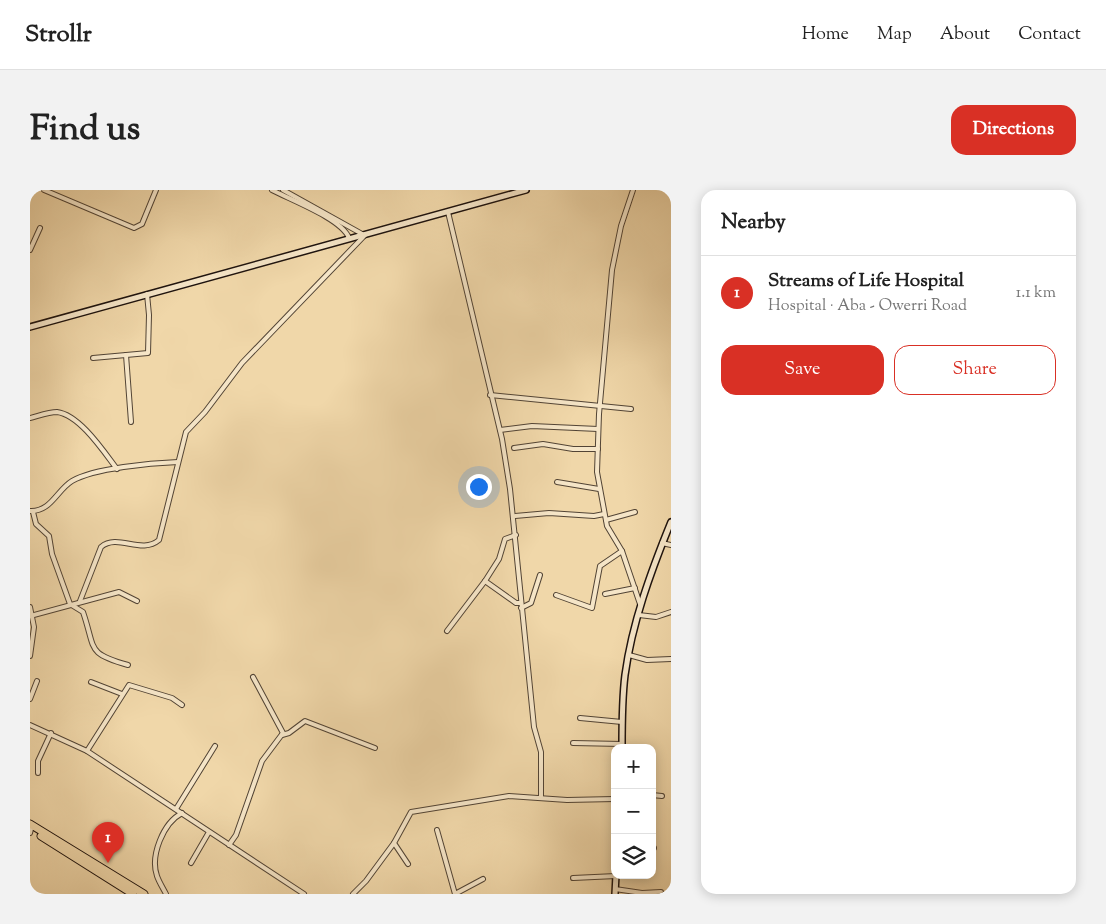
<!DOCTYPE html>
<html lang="en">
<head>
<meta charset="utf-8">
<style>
  :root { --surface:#fff; --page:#f2f2f2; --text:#222; --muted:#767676; --line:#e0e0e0; --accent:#d93025 }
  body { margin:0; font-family:"Sorts Mill Goudy",serif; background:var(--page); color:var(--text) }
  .controls { position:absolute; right:15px; bottom:15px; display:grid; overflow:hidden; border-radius:10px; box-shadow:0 2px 12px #0003 }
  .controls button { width:45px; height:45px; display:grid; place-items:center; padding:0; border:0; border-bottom:1px solid var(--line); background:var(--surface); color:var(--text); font:25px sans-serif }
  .you { position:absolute; left:448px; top:296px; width:18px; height:18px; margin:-12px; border:4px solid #fff; border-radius:50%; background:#1a73e8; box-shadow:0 0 0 8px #1a73e833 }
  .badge { display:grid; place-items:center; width:32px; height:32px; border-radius:50%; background:var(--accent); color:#fff; font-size:16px; font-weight:700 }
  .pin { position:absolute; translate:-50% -41px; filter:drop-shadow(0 1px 2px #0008) }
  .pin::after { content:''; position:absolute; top:26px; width:18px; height:15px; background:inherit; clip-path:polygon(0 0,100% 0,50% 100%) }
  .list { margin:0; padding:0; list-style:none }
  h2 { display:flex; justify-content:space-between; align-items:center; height:65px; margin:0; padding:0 20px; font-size:21px }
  h2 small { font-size:16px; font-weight:400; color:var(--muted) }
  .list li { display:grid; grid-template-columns:32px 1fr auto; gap:15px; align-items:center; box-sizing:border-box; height:75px; padding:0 20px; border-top:1px solid var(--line) }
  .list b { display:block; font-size:19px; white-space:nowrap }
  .list p { margin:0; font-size:16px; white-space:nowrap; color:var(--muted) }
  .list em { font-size:16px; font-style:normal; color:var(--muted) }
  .actions { display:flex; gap:10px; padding:15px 20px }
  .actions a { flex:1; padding:11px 0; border:1px solid var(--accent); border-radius:15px; text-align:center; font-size:18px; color:var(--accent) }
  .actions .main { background:var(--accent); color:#fff }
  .icon { flex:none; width:28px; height:28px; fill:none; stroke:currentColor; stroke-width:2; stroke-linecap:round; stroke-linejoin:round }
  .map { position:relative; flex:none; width:641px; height:704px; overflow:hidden; border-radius:15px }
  header { display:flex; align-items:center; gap:30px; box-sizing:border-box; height:70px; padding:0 25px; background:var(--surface); border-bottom:1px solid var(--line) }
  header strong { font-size:24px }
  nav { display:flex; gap:28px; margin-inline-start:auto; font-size:18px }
  .intro { display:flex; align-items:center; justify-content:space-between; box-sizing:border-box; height:120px; padding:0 30px }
  h1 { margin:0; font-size:35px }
  .button { padding:12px 22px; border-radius:15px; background:var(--accent); color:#fff; font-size:18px; font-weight:700 }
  main { display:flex; gap:30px; padding:0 30px }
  aside { flex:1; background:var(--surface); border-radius:15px; box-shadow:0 2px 12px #0003 }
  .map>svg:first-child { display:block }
</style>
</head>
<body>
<header>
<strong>Strollr</strong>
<nav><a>Home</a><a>Map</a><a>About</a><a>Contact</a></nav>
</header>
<div class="intro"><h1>Find us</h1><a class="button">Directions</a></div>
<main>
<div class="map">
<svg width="641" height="704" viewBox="0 0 641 704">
  <rect width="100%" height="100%" fill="#f0d7a9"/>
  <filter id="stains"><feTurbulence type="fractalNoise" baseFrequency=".004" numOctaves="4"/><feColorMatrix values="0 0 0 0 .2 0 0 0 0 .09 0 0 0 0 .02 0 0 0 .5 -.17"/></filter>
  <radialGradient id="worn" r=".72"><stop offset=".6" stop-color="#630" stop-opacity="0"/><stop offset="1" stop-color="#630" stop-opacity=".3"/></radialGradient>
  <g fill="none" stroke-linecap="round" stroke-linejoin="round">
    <g stroke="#524435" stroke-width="6">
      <g id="street">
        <path d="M 14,0 L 104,38 L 112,34 L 126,0"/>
        <path d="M 242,0 C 261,10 312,29 319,48"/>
        <path d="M 253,0 L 334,45"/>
        <path d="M 603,0 L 591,36 L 582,80 L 569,224 L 567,282 L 577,336 L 592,361 L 610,414"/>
        <path d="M 418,22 L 472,249 L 480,299 L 504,537 L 511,562 L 511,607"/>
        <path d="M 0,60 L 10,38"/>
        <path d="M 96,165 L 101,232"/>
        <path d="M 63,168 L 118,163 L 119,125 L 117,104"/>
        <path d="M 460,205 L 601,219"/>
        <path d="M 0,228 C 8,226 19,222 27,222 C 50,225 74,262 87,279"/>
        <path d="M 470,240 L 502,236 L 568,239"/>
        <path d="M 484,258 L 513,254 L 543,259 L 568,259"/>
        <path d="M 527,292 L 569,299"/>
        <path d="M 0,321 C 21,322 27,300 42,291 C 64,278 122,273 148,272"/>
        <path d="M 3,322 L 6,334 L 19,346 L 22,364 L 40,414 L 53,422 C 66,460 56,463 98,475"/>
        <path d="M 485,326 L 519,323 L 564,326 L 574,324"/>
        <path d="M 576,330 L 605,322"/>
        <path d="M 632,353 L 641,355"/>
        <path d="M 455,391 L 486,413 L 490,413"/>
        <path d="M 575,404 L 605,398"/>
        <path d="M 526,405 L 562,418 L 570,376 L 592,361"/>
        <path d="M 50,411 L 71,357 C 88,343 111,365 129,350 L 156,242 L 175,222 L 212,173 L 336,44"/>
        <path d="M 0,417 L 4,437 L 0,466"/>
        <path d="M 491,418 L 501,413 L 510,385"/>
        <path d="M 609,425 L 626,427 L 641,422"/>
        <path d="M 0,426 L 89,402 L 107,411"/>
        <path d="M 417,441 L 455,391 L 469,369 L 475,349 L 486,345"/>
        <path d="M 599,465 L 617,470 L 641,469"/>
        <path d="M 61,492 L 92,504"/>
        <path d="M 0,509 L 7,491"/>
        <path d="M 550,528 L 592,532"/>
        <path d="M 0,535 L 57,561 L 274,704"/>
        <path d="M 252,545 L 259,543 L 275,531 L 345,558"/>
        <path d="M 543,553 L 592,554"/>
        <path d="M 57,561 L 99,495 L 142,508 L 152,515"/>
        <path d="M 8,583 L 8,571 L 21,543"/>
        <path d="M 622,605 L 632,606"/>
        <path d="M 146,619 L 185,556"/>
        <path d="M 407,640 L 425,704 L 453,689"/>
        <path d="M 0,643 L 1,639"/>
        <path d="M 199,655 L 206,645 L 232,571 L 253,543 L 223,487"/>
        <path d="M 622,658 L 624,658"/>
        <path d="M 161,673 L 179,642"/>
        <path d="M 378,674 L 364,653 L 381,622 L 479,606 L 537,610 L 585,609"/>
        <path d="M 543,688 L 586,686"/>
        <path d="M 585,699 L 612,703 L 631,702"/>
        <path d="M 136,704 C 133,698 129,692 127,686 C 120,666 133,633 152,623"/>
        <path d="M 323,704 L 336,691 L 364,653"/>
      </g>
    </g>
    <g stroke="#1e130e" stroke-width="8">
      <g id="secondary">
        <path d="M 0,137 L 496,0"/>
        <path d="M 592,558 C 592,534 592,509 595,485 C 602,433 621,381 641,332"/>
        <path d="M 585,704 L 586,685"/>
      </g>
    </g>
    <g stroke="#1e130e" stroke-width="9">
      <g id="highway">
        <path d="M 0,634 L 114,704"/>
        <path d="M 11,646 L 103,704"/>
      </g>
    </g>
    <use href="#street" stroke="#f5e5c7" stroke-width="4"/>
    <use href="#secondary" stroke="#f5e5c7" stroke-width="5"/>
    <use href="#highway" stroke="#f0d7a9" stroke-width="7"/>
  </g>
  <rect width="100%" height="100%" filter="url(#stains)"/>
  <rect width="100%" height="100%" fill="url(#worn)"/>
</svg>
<div class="controls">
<button>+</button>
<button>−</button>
<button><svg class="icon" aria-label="layers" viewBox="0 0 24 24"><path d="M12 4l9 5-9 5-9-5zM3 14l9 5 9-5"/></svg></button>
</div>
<div class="you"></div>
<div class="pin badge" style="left:78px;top:673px">1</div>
</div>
<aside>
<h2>Nearby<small></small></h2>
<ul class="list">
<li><span class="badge">1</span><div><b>Streams of Life Hospital</b><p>Hospital · Aba - Owerri Road</p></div><em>1.1 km</em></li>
</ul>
<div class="actions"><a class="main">Save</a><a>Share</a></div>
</aside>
</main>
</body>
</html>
